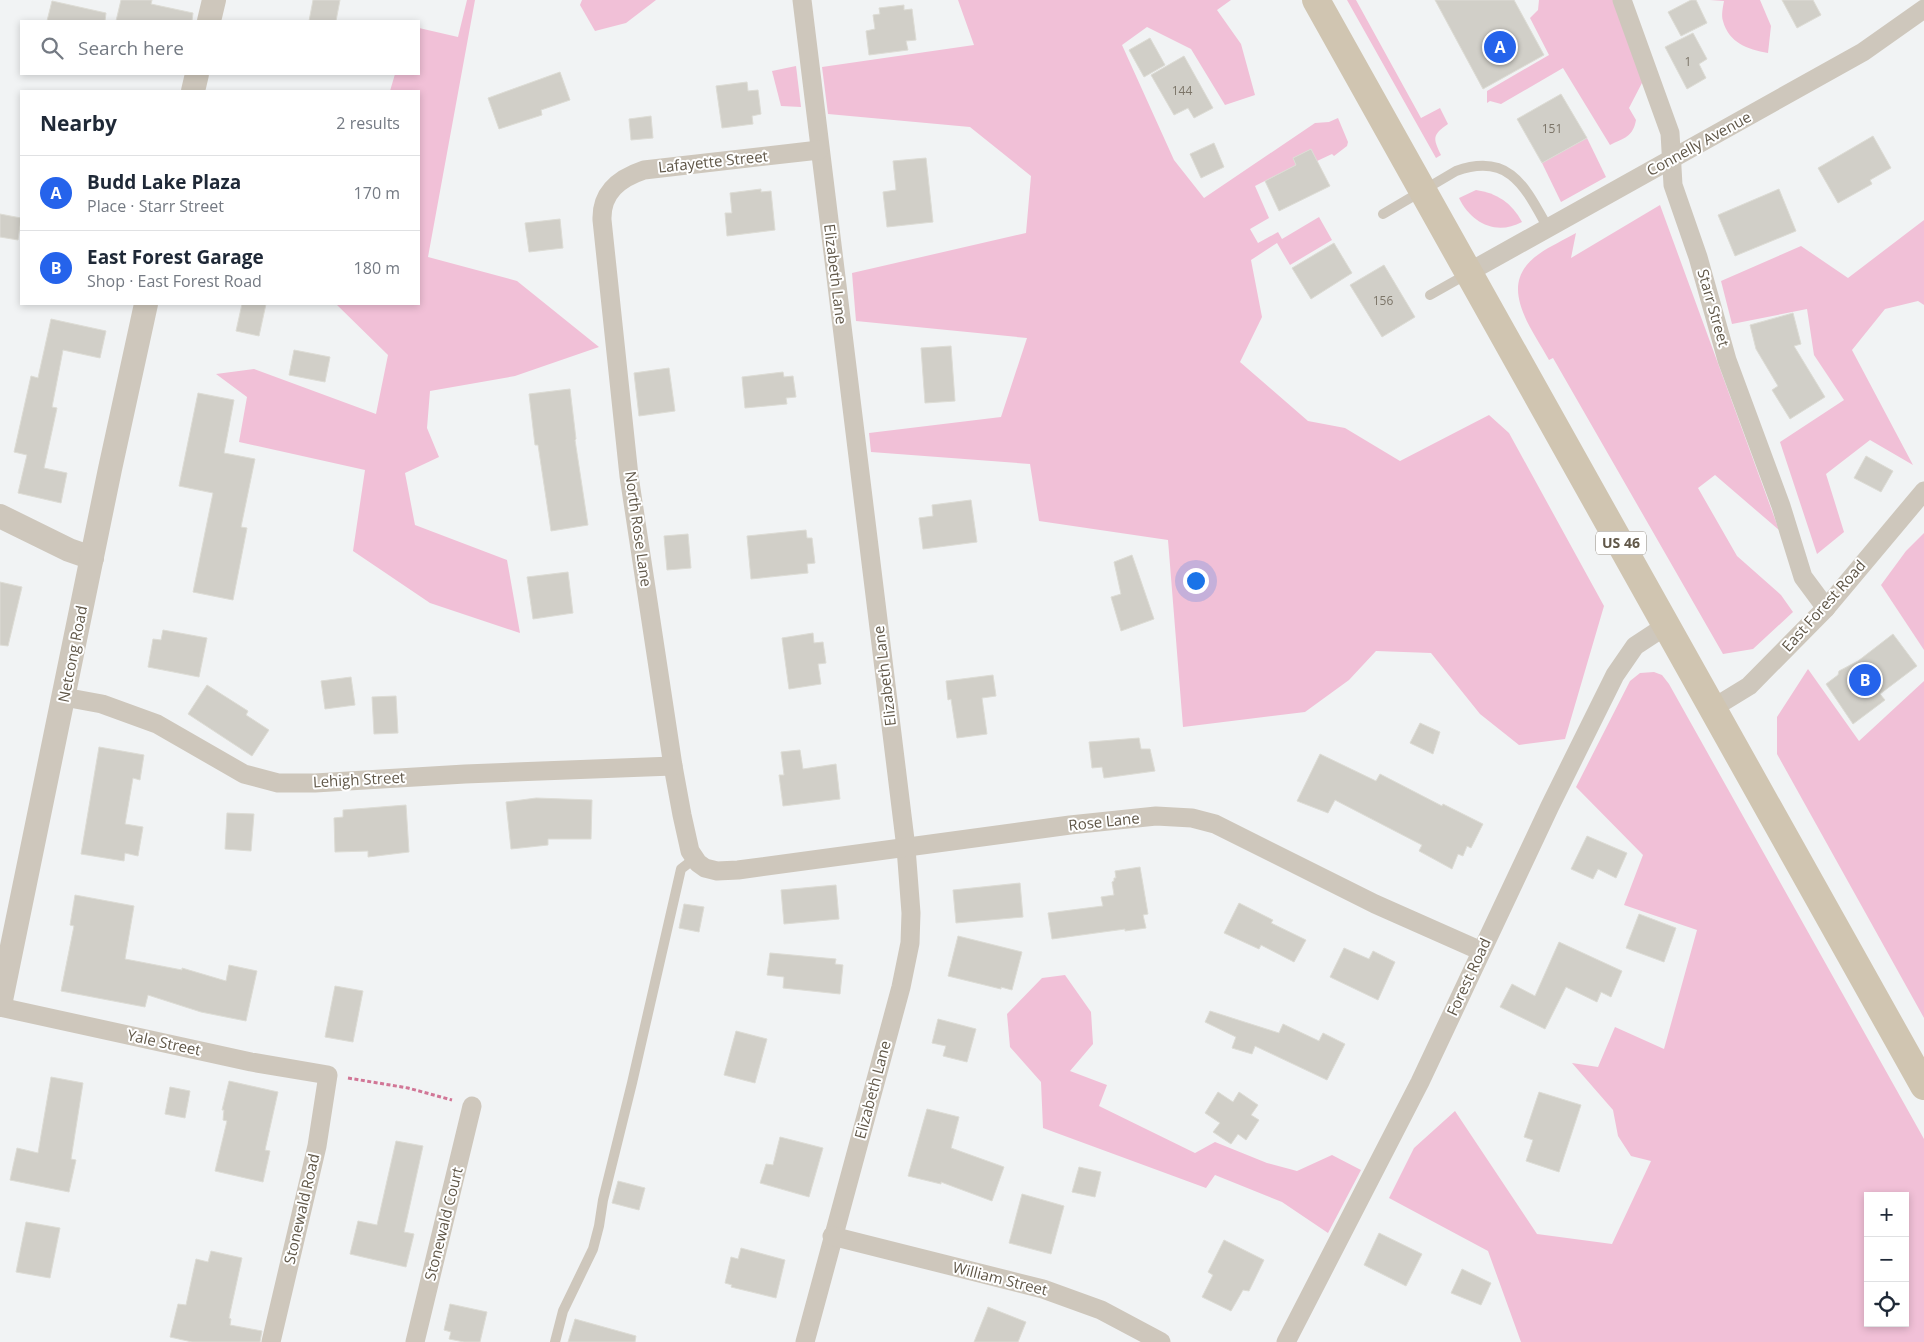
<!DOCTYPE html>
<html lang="en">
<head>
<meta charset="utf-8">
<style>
  :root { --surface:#fff; --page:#f2f2f3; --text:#1f2937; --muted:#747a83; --line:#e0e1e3; --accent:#2563eb }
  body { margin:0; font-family:"Open Sans",sans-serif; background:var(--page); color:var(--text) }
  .controls { position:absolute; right:15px; bottom:15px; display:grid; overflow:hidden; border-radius:0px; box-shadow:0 2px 8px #0003 }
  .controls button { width:45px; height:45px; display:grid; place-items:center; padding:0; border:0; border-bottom:1px solid var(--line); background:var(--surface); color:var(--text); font:25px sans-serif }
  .you { position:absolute; left:1195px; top:580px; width:18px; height:18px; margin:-12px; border:4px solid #fff; border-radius:50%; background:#1a73e8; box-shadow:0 0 0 8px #1a73e833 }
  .badge { display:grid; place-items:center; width:32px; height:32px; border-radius:50%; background:var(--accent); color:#fff; font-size:16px; font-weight:700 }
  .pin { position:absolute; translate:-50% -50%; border:2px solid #fff; box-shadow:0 1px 5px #0006 }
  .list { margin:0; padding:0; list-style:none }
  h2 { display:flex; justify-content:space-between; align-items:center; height:65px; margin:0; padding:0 20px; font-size:21px }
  h2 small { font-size:16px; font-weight:400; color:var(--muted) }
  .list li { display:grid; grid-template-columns:32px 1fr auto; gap:15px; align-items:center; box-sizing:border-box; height:75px; padding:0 20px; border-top:1px solid var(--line) }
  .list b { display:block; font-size:19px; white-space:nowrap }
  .list p { margin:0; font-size:16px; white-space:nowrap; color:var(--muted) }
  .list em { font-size:16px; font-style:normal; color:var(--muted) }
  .icon { flex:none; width:28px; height:28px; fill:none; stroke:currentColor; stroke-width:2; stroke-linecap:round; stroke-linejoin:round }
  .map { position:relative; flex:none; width:1924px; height:1342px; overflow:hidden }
  .search { position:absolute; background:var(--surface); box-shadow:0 2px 8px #0003; left:20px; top:20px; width:400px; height:55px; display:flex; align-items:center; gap:12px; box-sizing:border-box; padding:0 18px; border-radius:0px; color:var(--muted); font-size:19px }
  .panel { position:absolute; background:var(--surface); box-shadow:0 2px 8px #0003; left:20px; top:90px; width:400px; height:215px; border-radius:0px }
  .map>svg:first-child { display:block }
</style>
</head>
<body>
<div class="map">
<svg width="1924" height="1342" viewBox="0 0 1924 1342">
  <rect width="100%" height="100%" fill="#f1f3f4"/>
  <g fill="#f1c0d7" fill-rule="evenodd">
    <path d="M 467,0 L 475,0 L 428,257 L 517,281 L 599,347 L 515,376 L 430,391 L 427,428 L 439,457 L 405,473 L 415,525 L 507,560 L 520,633 L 430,603 L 353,551 L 365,470 L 239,442 L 247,397 L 216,374 L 254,369 L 376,414 L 388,355 L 336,304 L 419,304 L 419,91 L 390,91 L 395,74 L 419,74 L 419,28 L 458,37 Z"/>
    <path d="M 582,0 L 656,0 L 626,23 L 595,31 L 580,5 Z"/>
    <path d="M 958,0 L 1231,0 L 1217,10 L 1241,44 L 1255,95 L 1225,105 L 1191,49 L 1147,27 L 1122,45 L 1174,160 L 1204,198 L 1315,123 L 1329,122 L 1338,118 L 1348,142 L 1347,146 L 1334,156 L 1332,154 L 1317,161 L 1311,149 L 1293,158 L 1296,165 L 1255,186 L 1269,218 L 1250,229 L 1258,243 L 1278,232 L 1282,239 L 1319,217 L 1332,240 L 1290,265 L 1277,243 L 1251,260 L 1262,317 L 1240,362 L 1308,421 L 1345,428 L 1400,461 L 1489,415 L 1509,433 L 1604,606 L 1565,739 L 1519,745 L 1480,714 L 1431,653 L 1376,651 L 1349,680 L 1305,712 L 1183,727 L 1168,540 L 1039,521 L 1030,464 L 871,452 L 869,433 L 1001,417 L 1027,338 L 856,321 L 852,273 L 1026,233 L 1031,176 L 970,127 L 828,114 L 822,67 L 974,45 Z"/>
    <path d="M 1347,0 L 1356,0 L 1421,118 L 1440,108 L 1448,124 C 1432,135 1433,138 1441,155 L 1436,158 Z"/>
    <path d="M 1539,0 L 1614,0 L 1644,79 L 1629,108 L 1636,120 C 1633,137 1624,138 1610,145 L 1563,68 L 1501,104 L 1490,101 L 1487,103 L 1487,91 L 1549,55 L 1530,18 L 1538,10 Z"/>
    <path d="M 1710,0 L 1760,0 L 1771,26 L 1768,53 C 1747,49 1729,43 1723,21 C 1721,15 1723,7 1724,1 Z"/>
    <path d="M 796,66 L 801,107 L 781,106 L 772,71 Z"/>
    <path d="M 1587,138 L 1606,177 L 1561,202 L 1542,163 Z"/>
    <path d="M 1476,190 C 1497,193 1512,203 1522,222 C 1496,236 1471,223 1459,198 Z"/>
    <path d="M 1660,205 L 1779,530 L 1715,475 L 1698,488 L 1737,556 L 1781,595 L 1793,612 L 1753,649 L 1723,654 L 1553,358 L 1549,360 C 1531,327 1495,284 1539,254 C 1550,246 1564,240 1576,233 L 1571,258 Z"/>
    <path d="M 1924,220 L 1924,305 L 1918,301 L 1885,309 L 1852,350 L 1913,465 L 1870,440 L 1826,474 L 1844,532 L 1817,554 L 1780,442 L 1844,400 L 1814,355 L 1807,309 L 1732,324 L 1721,281 L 1801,246 L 1848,278 Z"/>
    <path d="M 1924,533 L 1924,650 L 1881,585 L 1906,551 Z"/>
    <path d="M 1808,669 L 1859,741 L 1924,681 L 1924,1018 L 1777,754 L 1777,717 Z"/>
    <path d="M 1654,672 L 1662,675 L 1669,684 L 1924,1139 L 1924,1342 L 1521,1342 L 1488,1251 L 1389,1198 L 1414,1148 L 1455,1111 L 1537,1234 L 1612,1244 L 1651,1161 L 1631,1156 L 1618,1136 L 1613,1110 L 1572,1063 L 1598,1067 L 1615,1027 L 1664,1049 L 1697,930 L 1624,905 L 1643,855 L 1576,787 L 1630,681 L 1640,673 ZM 1868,1196 L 1905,1196 L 1905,1323 L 1868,1323 Z"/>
    <path d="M 1065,975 L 1091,1012 L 1093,1044 L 1070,1071 L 1107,1085 L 1099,1106 L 1195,1153 L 1215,1142 L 1267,1163 L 1297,1171 L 1332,1155 L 1361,1170 L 1328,1233 L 1282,1202 L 1215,1175 L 1206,1188 L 1043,1128 L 1041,1082 L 1010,1047 L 1007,1014 L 1042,978 Z"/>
  </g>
  <g fill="#d1cfc8" stroke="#dddcd5">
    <path d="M 121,0 L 152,0 L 151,4 L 193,13 L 192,21 L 116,21 Z"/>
    <path d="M 313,0 L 340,0 L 336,21 L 309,21 Z"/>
    <path d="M 1435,0 L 1514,0 L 1544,55 L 1483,89 Z"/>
    <path d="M 1691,0 L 1696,0 L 1707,23 L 1681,36 L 1668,12 Z"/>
    <path d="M 1782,0 L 1813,0 L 1821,15 L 1797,28 Z"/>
    <path d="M 52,1 L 106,13 L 105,21 L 47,21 Z"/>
    <path d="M 904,5 L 904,10 L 912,9 L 916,40 L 906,41 L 908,50 L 869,55 L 866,31 L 875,29 L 873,15 L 880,14 L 879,8 Z"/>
    <path d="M 1693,33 L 1707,59 L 1699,64 L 1706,78 L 1687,89 L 1665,47 Z"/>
    <path d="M 1150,38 L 1165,65 L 1144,77 L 1129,50 Z"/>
    <path d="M 1184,56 L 1213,108 L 1194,118 L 1188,108 L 1174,115 L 1151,75 Z"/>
    <path d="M 560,72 L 570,100 L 541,110 L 542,115 L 499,129 L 488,98 Z"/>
    <path d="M 747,82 L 748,91 L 758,90 L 761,114 L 752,116 L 753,124 L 722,128 L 716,86 Z"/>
    <path d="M 1561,94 L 1587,138 L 1542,163 L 1517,119 Z"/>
    <path d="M 651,116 L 653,138 L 631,140 L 629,119 Z"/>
    <path d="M 1873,136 L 1891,168 L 1870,180 L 1872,184 L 1838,203 L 1818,168 Z"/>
    <path d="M 1214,143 L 1224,167 L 1201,178 L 1190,154 Z"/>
    <path d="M 1311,149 L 1330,186 L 1279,211 L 1265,181 L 1296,165 L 1293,158 Z"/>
    <path d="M 926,158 L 933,222 L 887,227 L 883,192 L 896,190 L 893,161 Z"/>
    <path d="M 761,189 L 761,192 L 771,191 L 775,230 L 727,236 L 725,213 L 732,213 L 730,193 Z"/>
    <path d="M 1779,189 L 1796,231 L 1735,256 L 1718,215 Z"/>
    <path d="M 0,214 L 21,218 L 18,240 L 0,237 Z"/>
    <path d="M 560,219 L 563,248 L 529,252 L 525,223 Z"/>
    <path d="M 1334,243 L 1352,273 L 1311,299 L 1292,268 Z"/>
    <path d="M 1384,265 L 1415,317 L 1382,337 L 1350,285 Z"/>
    <path d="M 242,304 L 266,304 L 259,336 L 236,331 Z"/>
    <path d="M 1793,313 L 1801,344 L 1794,346 L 1825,397 L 1790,419 L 1772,390 L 1778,386 L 1756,349 L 1750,325 Z"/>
    <path d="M 51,319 L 106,331 L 100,358 L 63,350 L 52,407 L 57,408 L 44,468 L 67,473 L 61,503 L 18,493 L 27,455 L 14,452 L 31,376 L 38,378 Z"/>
    <path d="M 951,346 L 955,401 L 925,403 L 921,348 Z"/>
    <path d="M 294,350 L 330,357 L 325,382 L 289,375 Z"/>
    <path d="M 669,368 L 675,411 L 639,416 L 634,373 Z"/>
    <path d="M 783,372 L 784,377 L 793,376 L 796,397 L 786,398 L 787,404 L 745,408 L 742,377 Z"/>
    <path d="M 570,389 L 576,439 L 575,440 L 588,525 L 551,531 L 538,445 L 535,445 L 529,394 Z"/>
    <path d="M 198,393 L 234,400 L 224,453 L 255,459 L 241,527 L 247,528 L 233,600 L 193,592 L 213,493 L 179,486 Z"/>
    <path d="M 1866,456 L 1893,471 L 1881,492 L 1854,478 Z"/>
    <path d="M 971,500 L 977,542 L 923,549 L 919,518 L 933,516 L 932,505 Z"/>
    <path d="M 806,530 L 807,538 L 812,538 L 815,563 L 807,564 L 808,573 L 751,579 L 747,536 Z"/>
    <path d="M 688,534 L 691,568 L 667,570 L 664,536 Z"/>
    <path d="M 1132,555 L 1154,619 L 1121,631 L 1111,597 L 1121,594 L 1114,562 Z"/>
    <path d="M 568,572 L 573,613 L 533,619 L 527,577 Z"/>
    <path d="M 0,582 L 22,587 L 8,646 L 0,645 Z"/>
    <path d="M 163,630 L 207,638 L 199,677 L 148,667 L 153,639 L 161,640 Z"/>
    <path d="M 813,633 L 814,643 L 823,642 L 826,663 L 818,664 L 821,684 L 789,689 L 782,638 Z"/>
    <path d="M 1893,634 L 1917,666 L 1880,694 L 1885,700 L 1853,724 L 1826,684 L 1838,675 L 1839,671 L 1858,661 Z"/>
    <path d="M 993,675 L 996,696 L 982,698 L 987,734 L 957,738 L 951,699 L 948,700 L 946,681 Z"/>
    <path d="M 351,677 L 355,705 L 325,709 L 321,681 Z"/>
    <path d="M 207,685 L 248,711 L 246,715 L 269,730 L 252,756 L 188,714 Z"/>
    <path d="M 396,696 L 398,733 L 374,734 L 372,697 Z"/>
    <path d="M 1420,723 L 1440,732 L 1433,754 L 1410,743 Z"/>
    <path d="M 1139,738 L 1141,749 L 1150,749 L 1155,771 L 1104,778 L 1102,767 L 1092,768 L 1089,742 Z"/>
    <path d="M 99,747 L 144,755 L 140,780 L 133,778 L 125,824 L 143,827 L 138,856 L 125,853 L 124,861 L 81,854 Z"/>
    <path d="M 800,750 L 803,769 L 836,764 L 840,799 L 783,806 L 779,775 L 784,775 L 781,752 Z"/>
    <path d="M 1320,754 L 1376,781 L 1380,774 L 1442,806 L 1443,804 L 1483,824 L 1471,848 L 1467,846 L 1463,856 L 1458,854 L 1452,869 L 1419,851 L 1422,845 L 1335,800 L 1328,813 L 1297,801 Z"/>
    <path d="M 536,798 L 592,800 L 591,839 L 548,839 L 548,845 L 511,849 L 506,802 Z"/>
    <path d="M 406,805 L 409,852 L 368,857 L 368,851 L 335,852 L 334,818 L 343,817 L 343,810 Z"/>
    <path d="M 227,813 L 254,814 L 251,851 L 225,849 Z"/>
    <path d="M 1587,836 L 1627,853 L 1616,878 L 1598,869 L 1593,879 L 1571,869 Z"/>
    <path d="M 1140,867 L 1148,914 L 1143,915 L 1146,928 L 1125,931 L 1125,929 L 1052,939 L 1048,913 L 1103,906 L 1101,897 L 1114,895 L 1112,882 L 1114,881 L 1114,878 L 1116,878 L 1115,871 Z"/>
    <path d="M 1020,883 L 1023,917 L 956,923 L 953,890 Z"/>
    <path d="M 836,885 L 839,919 L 784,924 L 781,890 Z"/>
    <path d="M 75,895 L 134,906 L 125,959 L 182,970 L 182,968 L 226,981 L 229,965 L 257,971 L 246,1021 L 201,1012 L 148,995 L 145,1007 L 61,991 L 74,926 L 70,925 Z"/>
    <path d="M 1239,903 L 1273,920 L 1271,923 L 1306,940 L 1294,962 L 1261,945 L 1259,949 L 1224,933 Z"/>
    <path d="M 684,904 L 704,907 L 699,932 L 679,928 Z"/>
    <path d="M 1639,914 L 1676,928 L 1664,962 L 1626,948 Z"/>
    <path d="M 958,936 L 1022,952 L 1012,990 L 1001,987 L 1001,989 L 948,976 Z"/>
    <path d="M 1559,942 L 1622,971 L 1611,997 L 1601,992 L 1597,1002 L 1566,987 L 1545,1029 L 1500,1007 L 1512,984 L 1535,996 Z"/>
    <path d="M 1344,948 L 1369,959 L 1373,951 L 1395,962 L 1378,1000 L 1330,977 Z"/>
    <path d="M 770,953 L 836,959 L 835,964 L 843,965 L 840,994 L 783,988 L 784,977 L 767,975 Z"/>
    <path d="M 335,986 L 363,991 L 353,1042 L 325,1037 Z"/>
    <path d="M 1210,1011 L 1279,1033 L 1283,1024 L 1319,1041 L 1323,1033 L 1345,1044 L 1327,1080 L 1255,1046 L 1252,1054 L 1232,1048 L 1236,1037 L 1205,1022 Z"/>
    <path d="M 938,1019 L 976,1029 L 967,1062 L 943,1056 L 946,1046 L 932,1043 Z"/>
    <path d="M 736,1031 L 767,1039 L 755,1083 L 724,1075 Z"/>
    <path d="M 51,1077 L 83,1083 L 71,1159 L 76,1160 L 69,1192 L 10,1180 L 17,1148 L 38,1153 Z"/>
    <path d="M 229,1081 L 278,1092 L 265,1150 L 270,1151 L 263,1182 L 215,1171 L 227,1121 L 223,1120 L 224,1110 L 222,1110 Z"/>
    <path d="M 170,1087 L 190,1091 L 185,1118 L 165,1114 Z"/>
    <path d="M 1218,1092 L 1233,1102 L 1239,1092 L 1258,1105 L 1251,1115 L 1259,1120 L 1246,1140 L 1238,1134 L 1231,1144 L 1213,1132 L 1220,1123 L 1205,1113 Z"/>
    <path d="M 1539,1092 L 1581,1105 L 1559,1172 L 1526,1161 L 1533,1140 L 1524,1137 Z"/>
    <path d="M 927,1109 L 959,1117 L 951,1148 L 1004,1167 L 992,1201 L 941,1182 L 941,1184 L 908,1176 Z"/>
    <path d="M 780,1137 L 823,1148 L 809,1197 L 760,1183 L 766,1164 L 773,1165 Z"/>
    <path d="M 396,1141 L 423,1146 L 404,1232 L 414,1234 L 406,1267 L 350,1254 L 358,1221 L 377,1225 Z"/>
    <path d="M 1079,1167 L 1101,1172 L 1095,1197 L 1072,1192 Z"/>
    <path d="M 618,1181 L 645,1188 L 639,1210 L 612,1203 Z"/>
    <path d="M 1022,1194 L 1064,1206 L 1051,1254 L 1009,1243 Z"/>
    <path d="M 26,1222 L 60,1228 L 50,1278 L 16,1272 Z"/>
    <path d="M 1379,1233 L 1422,1254 L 1406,1286 L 1364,1265 Z"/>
    <path d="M 1224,1240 L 1264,1260 L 1249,1291 L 1243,1290 L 1231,1311 L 1202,1297 L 1213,1275 L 1208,1272 Z"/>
    <path d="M 741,1248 L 785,1260 L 776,1298 L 731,1287 L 732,1285 L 725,1283 L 731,1257 L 738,1259 Z"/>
    <path d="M 211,1251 L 242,1258 L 229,1318 L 231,1319 L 230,1325 L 262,1331 L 260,1342 L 192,1342 L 170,1337 L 178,1304 L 186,1305 L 196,1259 L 208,1262 Z"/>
    <path d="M 1462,1269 L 1491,1283 L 1481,1305 L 1451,1293 Z"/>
    <path d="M 450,1304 L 487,1312 L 480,1342 L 464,1342 L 449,1339 L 451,1332 L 444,1330 Z"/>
    <path d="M 988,1307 L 1026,1322 L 1018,1342 L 974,1342 Z"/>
    <path d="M 575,1319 L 636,1336 L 635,1342 L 568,1342 Z"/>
  </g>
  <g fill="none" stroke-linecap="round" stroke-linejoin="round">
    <path stroke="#d17696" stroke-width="3" stroke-dasharray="4 2.5" stroke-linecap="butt" d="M 348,1078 L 408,1088 L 452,1100"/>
    <g stroke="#cec7bc" stroke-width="10">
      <path d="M 1383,214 L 1456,171 C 1510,152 1525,187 1548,228"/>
      <path d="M 1430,295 L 1469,273"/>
      <path d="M 555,1342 L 563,1311 L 593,1249 L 599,1226 L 603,1200 L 632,1083 L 681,869 L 694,859"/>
    </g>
    <g stroke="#cec7bc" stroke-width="19">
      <path d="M 802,0 L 906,848 L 911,913 L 910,943 L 901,987 L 805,1342"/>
      <path d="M 1622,0 L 1670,133 L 1673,185 L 1698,257 L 1727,360 L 1781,506 L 1803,577 L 1826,608"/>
      <path d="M 819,150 L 644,170 C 620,178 601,192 602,220 L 629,476 L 673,766 L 682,815 L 690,851 L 698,863 L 705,868 L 717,871 L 738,870 L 1070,825 L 1156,816 L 1192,818 L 1215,824 L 1375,904 L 1481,951"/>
      <path d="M 1469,272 L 1863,52 L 1924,9"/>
      <path d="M 64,697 L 102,704 L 157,724 L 244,774 L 278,783 L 315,783 L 465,774 L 673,766"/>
      <path d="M 1713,708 L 1749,686 L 1826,608 L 1924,491"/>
      <path d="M 0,1007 L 251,1062 L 328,1075 L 317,1146 L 271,1342"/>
      <path d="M 832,1236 L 1043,1289 L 1101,1310 L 1161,1342"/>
      <path d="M 415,1342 L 472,1106"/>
      <path d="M 1286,1342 L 1420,1082 L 1550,806 L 1615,675 L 1635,646 L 1667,625"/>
    </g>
    <g stroke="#cec7bc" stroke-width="24">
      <path d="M 209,21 L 214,0"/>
      <path d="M 193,91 L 197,74"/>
      <path d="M 0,516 L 69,550 L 92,558"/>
      <path d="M 0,1005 L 110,469 L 146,304"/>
    </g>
    <path stroke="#d0c5b1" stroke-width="28" d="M 1316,0 L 1924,1086"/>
  </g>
  <g text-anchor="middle" stroke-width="4" stroke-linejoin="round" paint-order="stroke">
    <g font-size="12" fill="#7c7568">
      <text x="1688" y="66">1</text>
      <text x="1182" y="95">144</text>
      <text x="1552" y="133">151</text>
      <text x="1383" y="305">156</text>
    </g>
    <rect fill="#fff" stroke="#90897f" stroke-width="1" x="1596" y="531.5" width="50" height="23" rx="4"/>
    <g font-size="14" font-weight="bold" fill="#605748">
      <text x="1621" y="548">US 46</text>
    </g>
    <g font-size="15" fill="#605748" stroke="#fff">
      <text transform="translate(1699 144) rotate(-29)" y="5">Connelly Avenue</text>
      <text transform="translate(713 162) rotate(-6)" y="5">Lafayette Street</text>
      <text transform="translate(835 274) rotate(83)" y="5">Elizabeth Lane</text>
      <text transform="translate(1713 308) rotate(74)" y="5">Starr Street</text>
      <text transform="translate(638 529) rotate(82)" y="5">North Rose Lane</text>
      <text transform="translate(1824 606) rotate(-48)" y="5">East Forest Road</text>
      <text transform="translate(73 654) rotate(-79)" y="5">Netcong Road</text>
      <text transform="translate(885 676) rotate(-97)" y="5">Elizabeth Lane</text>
      <text transform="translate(359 780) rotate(-3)" y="5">Lehigh Street</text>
      <text transform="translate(1104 822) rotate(-6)" y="5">Rose Lane</text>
      <text transform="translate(1469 977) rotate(-65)" y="5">Forest Road</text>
      <text transform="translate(164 1043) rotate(12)" y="5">Yale Street</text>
      <text transform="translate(873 1090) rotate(-75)" y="5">Elizabeth Lane</text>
      <text transform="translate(302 1209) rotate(-77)" y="5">Stonewald Road</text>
      <text transform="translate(444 1224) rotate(-76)" y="5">Stonewald Court</text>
      <text transform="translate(1000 1279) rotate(14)" y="5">William Street</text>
    </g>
  </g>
</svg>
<div class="controls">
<button>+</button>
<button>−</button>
<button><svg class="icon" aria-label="locate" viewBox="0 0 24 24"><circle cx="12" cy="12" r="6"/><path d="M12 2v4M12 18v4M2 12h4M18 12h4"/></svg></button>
</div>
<div class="you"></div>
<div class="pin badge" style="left:1500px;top:47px">A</div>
<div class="pin badge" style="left:1865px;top:680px">B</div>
<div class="search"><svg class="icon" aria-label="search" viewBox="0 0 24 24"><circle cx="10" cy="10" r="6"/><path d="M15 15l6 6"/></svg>Search here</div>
<section class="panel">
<h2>Nearby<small>2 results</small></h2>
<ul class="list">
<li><span class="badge">A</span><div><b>Budd Lake Plaza</b><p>Place · Starr Street</p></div><em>170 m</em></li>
<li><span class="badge">B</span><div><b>East Forest Garage</b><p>Shop · East Forest Road</p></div><em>180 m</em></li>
</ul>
</section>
</div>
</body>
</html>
